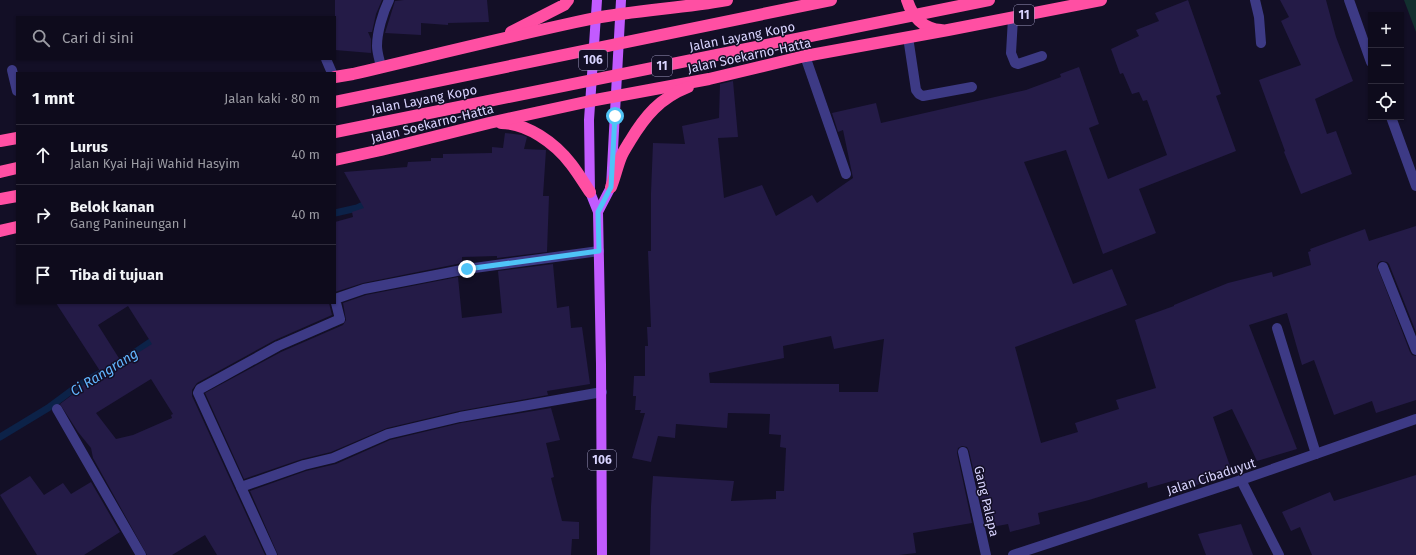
<!DOCTYPE html>
<html lang="id">
<head>
<meta charset="utf-8">
<style>
  :root { --surface:#0e0b1c; --page:#171425; --text:#f1f3f6; --muted:#9b9ba3; --line:#2e2b3b }
  body { margin:0; font-family:"Fira Sans",sans-serif; background:var(--page); color:var(--text) }
  .controls { position:absolute; right:12px; top:12px; display:grid; overflow:hidden; border-radius:0px; box-shadow:0 1px 3px #0004 }
  .controls button { width:36px; height:36px; display:grid; place-items:center; padding:0; border:0; border-bottom:1px solid var(--line); background:var(--surface); color:var(--text); font:20px sans-serif }
  .stop { position:absolute; width:12px; height:12px; margin:-9px; border:3px solid #4fc3f7; border-radius:50%; background:#fff }
  .stop.end { background:#4fc3f7; border-color:#fff; box-shadow:0 1px 4px #0008 }
  .list { margin:0; padding:0; list-style:none }
  h2 { display:flex; justify-content:space-between; align-items:center; height:52px; margin:0; padding:0 16px; font-size:17px }
  h2 small { font-size:13px; font-weight:400; color:var(--muted) }
  .list li { display:grid; grid-template-columns:26px 1fr auto; gap:12px; align-items:center; box-sizing:border-box; height:60px; padding:0 16px; border-top:1px solid var(--line) }
  .list b { display:block; font-size:15px; white-space:nowrap }
  .list p { margin:0; font-size:13px; white-space:nowrap; color:var(--muted) }
  .list em { font-size:13px; font-style:normal; color:var(--muted) }
  .icon { flex:none; width:22px; height:22px; fill:none; stroke:currentColor; stroke-width:2; stroke-linecap:round; stroke-linejoin:round }
  .map { position:relative; flex:none; width:1416px; height:555px; overflow:hidden }
  .search { position:absolute; background:var(--surface); box-shadow:0 1px 3px #0004; left:16px; top:16px; width:320px; height:44px; display:flex; align-items:center; gap:10px; box-sizing:border-box; padding:0 14px; border-radius:0px; color:var(--muted); font-size:15px }
  .panel { position:absolute; background:var(--surface); box-shadow:0 1px 3px #0004; left:16px; top:72px; width:320px; height:232px; border-radius:0px }
  .map>svg:first-child { display:block }
</style>
</head>
<body>
<div class="map">
<svg width="1416" height="555" viewBox="0 0 1416 555">
  <rect width="100%" height="100%" fill="#130f26"/>
  <path fill="#12302f" d="M 1404,0 L 1416,0 L 1416,32 Z"/>
  <g fill="none" stroke-linecap="round" stroke-linejoin="round">
    <g stroke="#0c2248" stroke-width="7">
      <path d="M 335,213 L 357,208 L 370,202"/>
      <path d="M 0,437 L 48,408 L 79,385 L 127,358 L 158,337"/>
    </g>
  </g>
  <g fill="#241b47" fill-rule="evenodd">
    <path d="M 335,0 L 382,0 L 376,14 L 372,32 L 368,32 L 371,39 L 371,53 L 335,50 Z"/>
    <path d="M 404,0 L 487,0 L 489,22 L 448,23 L 448,25 L 421,23 L 421,35 L 385,33 L 395,1 Z"/>
    <path d="M 1188,0 L 1221,94 L 1216,96 L 1236,151 L 1139,189 L 1156,233 L 1103,254 L 1066,150 L 1024,162 L 1073,284 L 1112,269 L 1127,305 L 1015,347 L 1041,443 L 1078,432 L 1075,423 L 1119,409 L 1116,400 L 1156,388 L 1135,320 L 1174,306 L 1174,305 L 1228,283 L 1272,272 L 1273,277 L 1311,265 L 1308,252 L 1311,251 L 1310,249 L 1365,229 L 1369,241 L 1416,226 L 1416,332 L 1389,264 L 1387,262 L 1381,261 L 1378,263 L 1377,266 L 1410,352 L 1412,355 L 1416,356 L 1416,400 L 1376,413 L 1372,401 L 1334,415 L 1314,360 L 1302,365 L 1287,313 L 1249,325 L 1297,449 L 1257,461 L 1232,409 L 1213,417 L 1231,469 L 1204,477 L 1205,482 L 1180,491 L 1176,480 L 1148,488 L 1147,482 L 1089,500 L 1038,513 L 1040,524 L 1010,532 L 1008,524 L 987,528 L 969,451 L 967,447 L 962,446 L 958,448 L 957,453 L 972,523 L 913,533 L 916,553 L 899,555 L 650,555 L 651,506 L 653,476 L 734,481 L 731,501 L 776,499 L 776,491 L 784,491 L 786,448 L 780,447 L 781,435 L 769,434 L 770,414 L 728,413 L 727,428 L 676,424 L 675,438 L 658,436 L 651,462 L 632,458 L 645,413 L 640,413 L 641,410 L 635,410 L 636,396 L 633,396 L 634,376 L 645,376 L 645,346 L 648,346 L 647,327 L 651,327 L 648,251 L 651,251 L 651,193 L 653,143 L 685,144 L 682,126 L 719,118 L 720,84 L 733,81 L 738,137 L 718,138 L 724,198 L 762,185 L 776,216 L 812,195 L 817,203 L 853,178 L 843,130 L 838,132 L 832,113 L 876,103 L 881,123 L 1026,90 L 1061,77 L 1060,74 L 1079,67 L 1099,124 L 1089,128 L 1108,179 L 1167,155 L 1147,100 L 1143,101 L 1139,92 L 1132,94 L 1123,73 L 1120,74 L 1111,49 L 1139,36 L 1136,30 L 1159,21 L 1155,13 ZM 831,336 L 834,349 L 884,339 L 878,392 L 839,392 L 839,384 L 710,383 L 709,373 L 784,358 L 783,346 Z"/>
    <path d="M 1280,0 L 1326,0 L 1336,37 L 1353,81 L 1315,99 L 1327,134 L 1336,131 L 1352,174 L 1301,194 L 1284,152 L 1285,151 L 1259,80 L 1301,65 L 1281,21 L 1289,17 Z"/>
    <path d="M 505,133 L 522,135 L 527,137 L 524,149 L 546,150 L 543,196 L 549,196 L 547,252 L 497,258 L 497,256 L 462,257 L 462,263 L 363,283 L 335,292 L 335,222 L 353,217 L 352,212 L 364,208 L 344,172 L 407,167 L 408,162 L 431,161 L 431,158 L 443,158 L 443,154 L 492,153 L 492,147 L 503,148 Z"/>
    <path d="M 553,264 L 557,308 L 569,306 L 571,328 L 582,327 L 590,384 L 547,391 L 548,395 L 459,411 L 387,428 L 331,452 L 302,459 L 244,479 L 205,393 L 281,352 L 343,325 L 346,320 L 343,303 L 366,295 L 458,277 L 462,318 L 502,313 L 498,271 Z"/>
    <path d="M 56,303 L 329,303 L 332,315 L 275,340 L 197,383 L 192,390 L 192,396 L 265,555 L 217,555 L 205,535 L 172,555 L 147,555 L 93,458 L 91,448 L 78,432 L 60,404 L 80,389 L 79,388 L 102,374 ZM 128,306 L 152,344 L 122,363 L 98,325 ZM 151,379 L 173,414 L 171,415 L 172,418 L 133,435 L 116,439 L 96,413 Z"/>
    <path d="M 551,408 L 560,440 L 546,443 L 554,477 L 551,478 L 562,521 L 579,522 L 579,539 L 572,539 L 571,555 L 278,555 L 250,491 L 306,471 L 336,464 L 390,440 L 461,423 Z"/>
    <path d="M 1416,475 L 1416,555 L 1312,555 L 1300,527 L 1291,531 L 1282,512 L 1330,492 L 1334,501 Z"/>
    <path d="M 30,476 L 44,495 L 63,483 L 71,494 L 91,482 L 120,532 L 84,555 L 37,555 L 0,495 Z"/>
    <path d="M 1241,524 L 1253,555 L 1206,555 L 1198,534 Z"/>
  </g>
  <g fill="none" stroke-linecap="round" stroke-linejoin="round">
    <g stroke="#3d3a85" stroke-width="10">
      <path d="M 1255,0 L 1259,17 L 1261,43"/>
      <path d="M 1349,0 L 1371,62"/>
      <path d="M 1013,18 L 1011,53 L 1015,63 L 1018,64 L 1042,56"/>
      <path d="M 908,37 L 916,90 L 919,94 L 923,96 L 972,87"/>
      <path d="M 805,56 L 846,174"/>
      <path d="M 326,59 L 332,73"/>
      <path d="M 381,67 C 380,61 377,53 377,46 C 377,32 383,12 389,0"/>
      <path d="M 12,70 L 17,91"/>
      <path d="M 1391,117 L 1416,186"/>
      <path d="M 1383,267 L 1416,350"/>
      <path d="M 1277,328 L 1316,454"/>
      <path d="M 57,409 L 141,555"/>
      <path d="M 963,452 L 986,555"/>
      <path d="M 1241,480 L 1279,555"/>
      <path d="M 241,487 L 304,465 L 333,458 L 388,434 L 460,417 L 602,392"/>
      <path d="M 272,555 L 198,393 L 200,389 L 278,346 L 340,319 L 335,299 L 364,289 L 467,269 L 599,251"/>
      <path d="M 1013,555 L 1241,480 L 1416,419"/>
    </g>
    <g stroke="#c25bff" stroke-width="10">
      <path d="M 597,0 L 589,120 L 590,192 L 598,212 L 601,364 L 602,555"/>
      <path d="M 598,212 L 611,187 L 621,0"/>
    </g>
    <g stroke="#ff4fa3" stroke-width="12">
      <path d="M 907,0 C 912,16 923,29 941,30"/>
      <path d="M 511,32 L 564,5 L 568,0"/>
      <path d="M 335,77 L 353,74 C 434,55 514,35 595,18 C 639,10 683,8 727,0"/>
      <path d="M 501,123 C 527,123 555,143 571,164 C 578,173 584,183 590,192"/>
      <path d="M 0,141 L 17,138"/>
      <path d="M 335,160 L 381,150 L 489,123 L 590,101 L 709,79 L 805,56 L 948,30 L 1101,0"/>
      <path d="M 0,172 L 17,168"/>
      <path d="M 611,187 C 615,177 617,167 621,157 C 623,152 627,146 630,141 C 645,116 660,98 688,87"/>
      <path d="M 0,199 L 17,196"/>
      <path d="M 0,231 L 17,227"/>
    </g>
    <g stroke="#ff4fa3" stroke-width="12">
      <path d="M 335,102 L 831,0"/>
      <path d="M 335,132 L 989,0"/>
    </g>
  </g>
  <g fill="none" stroke-linecap="round" stroke-linejoin="round">
    <path stroke="#4fc3f7" stroke-width="5" d="M 467,269 L 599,251 L 598,212 L 611,187 L 615,116"/>
  </g>
  <g text-anchor="middle" stroke-width="3" stroke-linejoin="round" paint-order="stroke">
    <g fill="#130f26" stroke="#9e99be" stroke-width="1">
      <rect x="1014" y="5" width="20" height="20" rx="3"/>
      <rect x="579" y="50" width="28" height="20" rx="3"/>
      <rect x="652" y="56" width="20" height="20" rx="3"/>
      <rect x="588" y="450" width="28" height="20" rx="3"/>
    </g>
    <g font-size="12" font-weight="bold" fill="#d9d4ff">
      <text x="1024" y="19">11</text>
      <text x="593" y="64">106</text>
      <text x="662" y="70">11</text>
      <text x="602" y="464">106</text>
    </g>
    <g font-size="13" fill="#d9d4ff" stroke="#130f26">
      <text transform="translate(742 36) rotate(-11)" y="5">Jalan Layang Kopo</text>
      <text transform="translate(749 55) rotate(-12)" y="5">Jalan Soekarno-Hatta</text>
      <text transform="translate(424 99) rotate(-11)" y="5">Jalan Layang Kopo</text>
      <text transform="translate(432 123) rotate(-14)" y="5">Jalan Soekarno-Hatta</text>
      <text transform="translate(1211 476) rotate(-18)" y="5">Jalan Cibaduyut</text>
      <text transform="translate(987 501) rotate(77)" y="5">Gang Palapa</text>
    </g>
    <g font-size="14" font-style="italic" fill="#62b6ff" stroke="#130f26">
      <text transform="translate(104 372) rotate(-32)" y="5">Ci Rangrang</text>
    </g>
  </g>
</svg>
<div class="controls">
<button>+</button>
<button>−</button>
<button><svg class="icon" aria-label="locate" viewBox="0 0 24 24"><circle cx="12" cy="12" r="6"/><path d="M12 2v4M12 18v4M2 12h4M18 12h4"/></svg></button>
</div>
<div class="stop" style="left:615px;top:116px"></div>
<div class="stop end" style="left:467px;top:269px"></div>
<div class="search"><svg class="icon" aria-label="search" viewBox="0 0 24 24"><circle cx="10" cy="10" r="6"/><path d="M15 15l6 6"/></svg>Cari di sini</div>
<section class="panel">
<h2>1 mnt<small>Jalan kaki · 80 m</small></h2>
<ul class="list">
<li><svg class="icon" aria-label="ahead" viewBox="0 0 24 24"><path d="M12 20V5M6 11l6-6 6 6"/></svg><div><b>Lurus</b><p>Jalan Kyai Haji Wahid Hasyim</p></div><em>40 m</em></li>
<li><svg class="icon" aria-label="right" viewBox="0 0 24 24"><path d="M7 20v-9h11M14 6l5 5-5 5"/></svg><div><b>Belok kanan</b><p>Gang Panineungan I</p></div><em>40 m</em></li>
<li><svg class="icon" aria-label="arrive" viewBox="0 0 24 24"><path d="M6 21V4h12l-3 4 3 4H6"/></svg><div><b>Tiba di tujuan</b></div></li>
</ul>
</section>
</div>
</body>
</html>
